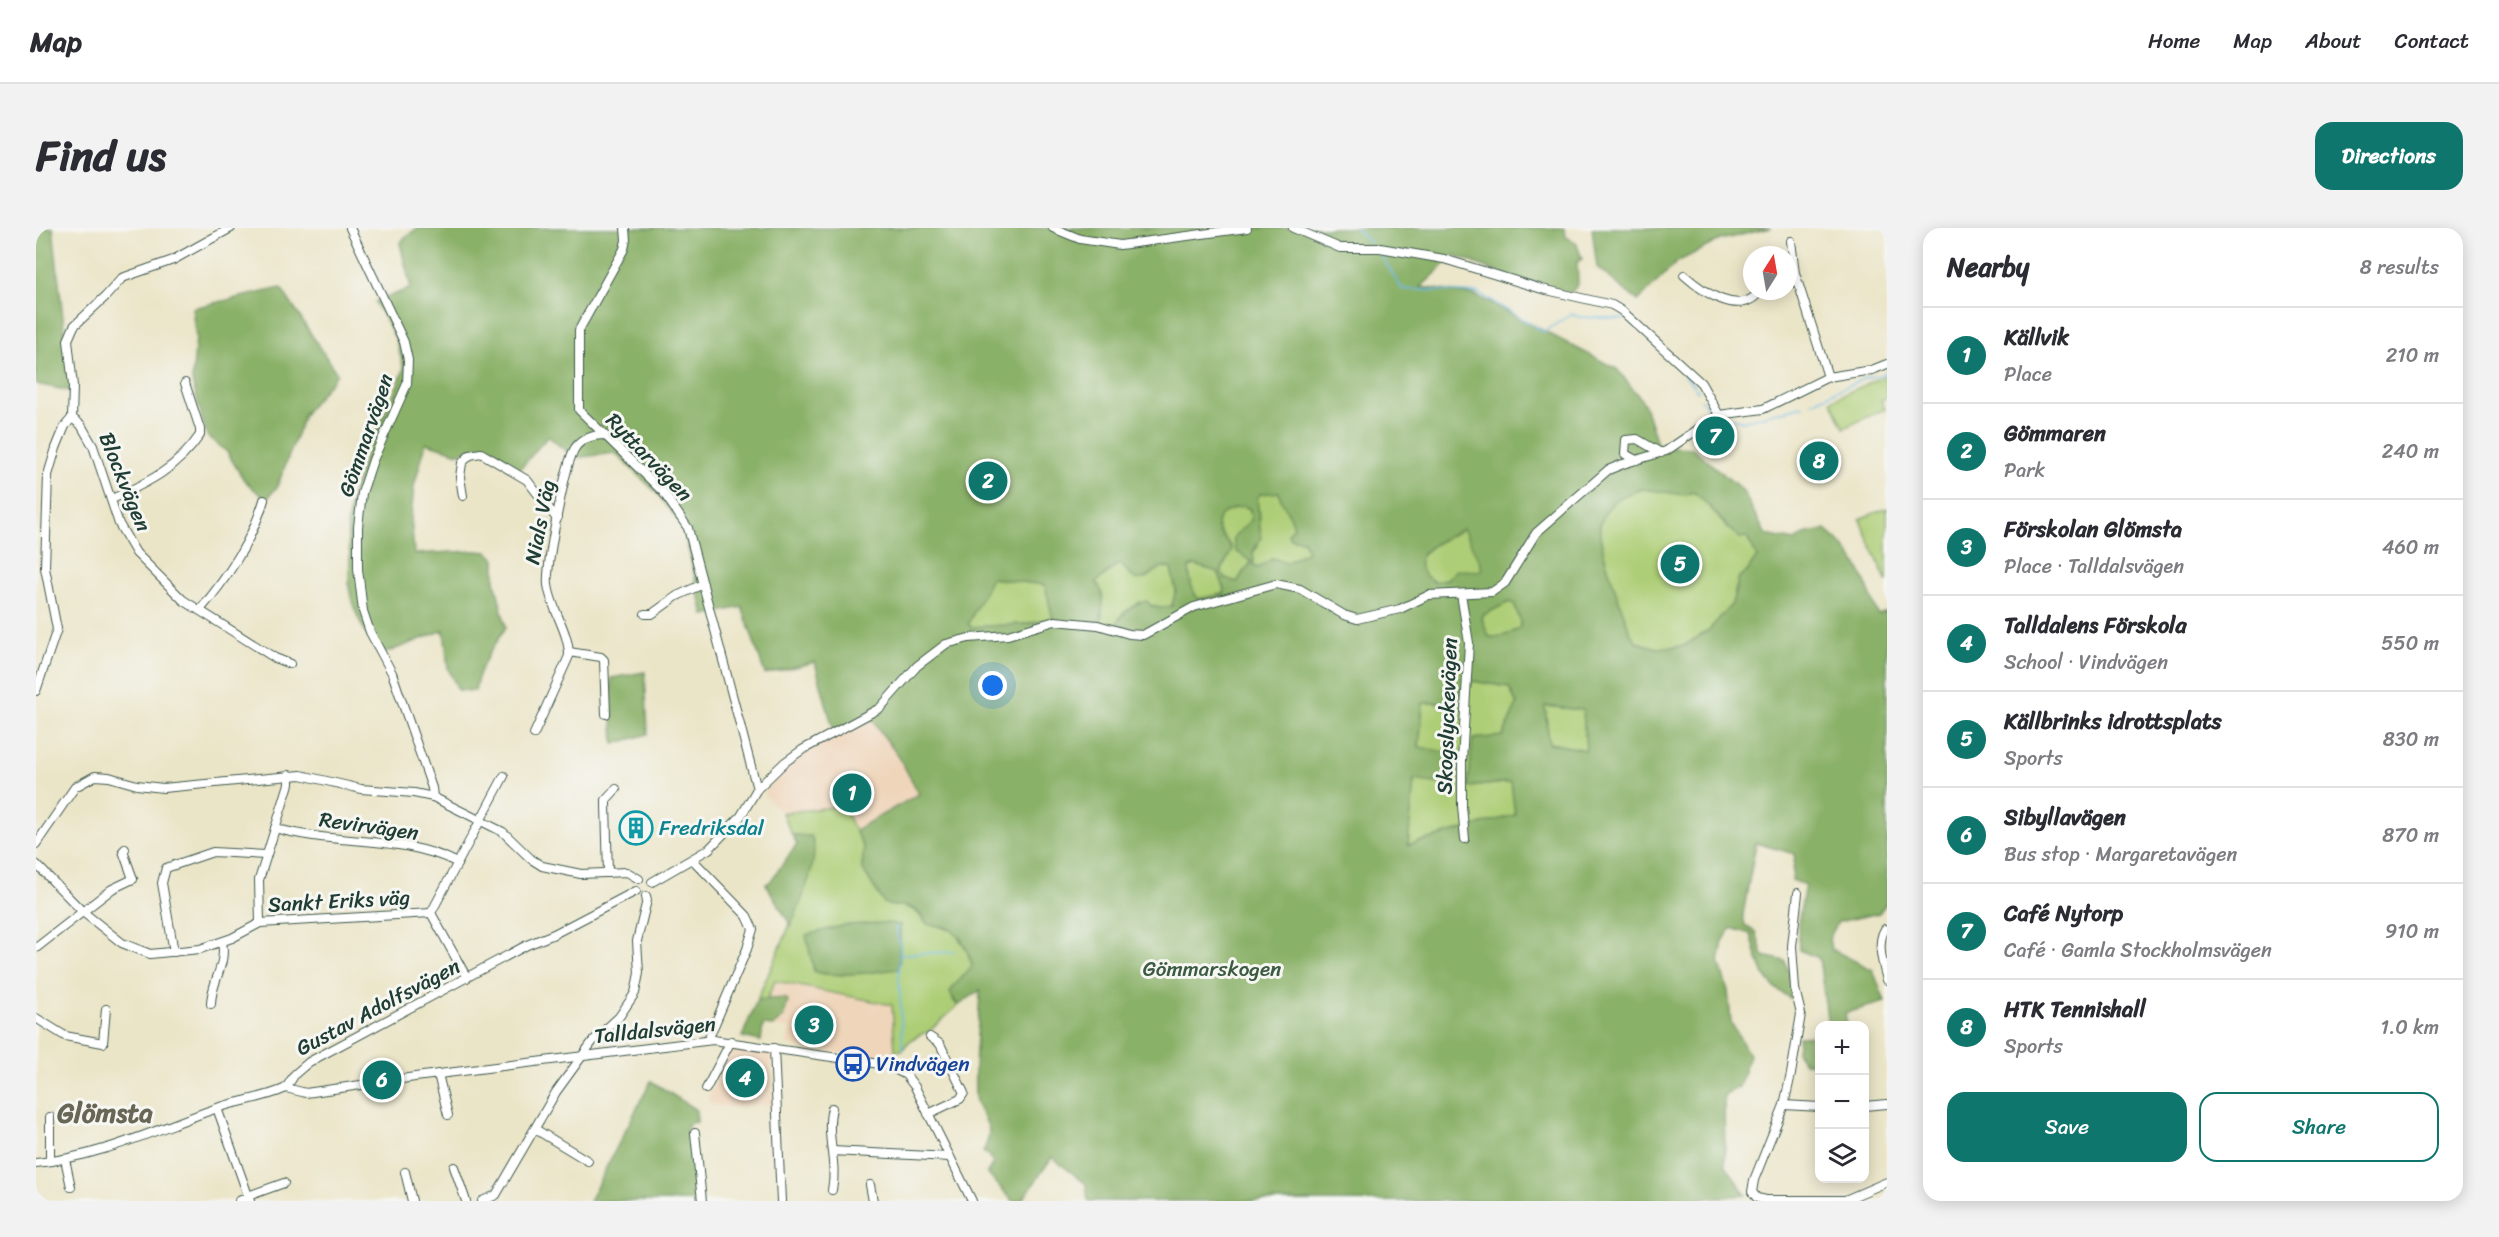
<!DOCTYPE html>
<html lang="en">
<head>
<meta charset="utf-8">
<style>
  :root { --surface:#fff; --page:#f2f2f3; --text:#2b2b33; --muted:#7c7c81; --line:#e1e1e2; --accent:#0f766e }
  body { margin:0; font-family:Sriracha,sans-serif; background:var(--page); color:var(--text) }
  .controls { position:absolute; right:18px; bottom:18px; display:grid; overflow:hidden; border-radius:12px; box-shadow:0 3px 15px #0003 }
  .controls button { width:54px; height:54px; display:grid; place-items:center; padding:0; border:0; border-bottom:2px solid var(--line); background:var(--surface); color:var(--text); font:30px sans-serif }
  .compass { position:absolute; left:1707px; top:18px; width:54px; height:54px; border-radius:50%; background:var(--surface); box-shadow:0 3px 15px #0003; rotate:11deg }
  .you { position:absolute; left:957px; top:458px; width:21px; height:21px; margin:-15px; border:4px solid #fff; border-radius:50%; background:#1a73e8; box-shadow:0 0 0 9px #1a73e833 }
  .badge { display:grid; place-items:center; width:39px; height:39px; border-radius:50%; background:var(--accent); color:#fff; font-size:20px; font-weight:700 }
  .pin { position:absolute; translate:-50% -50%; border:3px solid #fff; box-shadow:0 2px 6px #0006 }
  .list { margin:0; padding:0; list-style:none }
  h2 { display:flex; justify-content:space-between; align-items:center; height:78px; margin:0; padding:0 24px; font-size:26px }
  h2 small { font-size:20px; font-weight:400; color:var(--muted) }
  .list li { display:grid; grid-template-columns:39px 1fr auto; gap:18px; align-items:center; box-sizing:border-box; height:96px; padding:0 24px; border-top:2px solid var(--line) }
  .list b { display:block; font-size:22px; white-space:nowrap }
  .list p { margin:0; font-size:20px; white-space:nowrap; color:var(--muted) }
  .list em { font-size:20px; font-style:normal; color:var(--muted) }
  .actions { display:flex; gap:12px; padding:18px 24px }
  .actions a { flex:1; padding:14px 0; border:2px solid var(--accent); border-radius:18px; text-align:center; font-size:21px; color:var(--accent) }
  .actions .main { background:var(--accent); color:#fff }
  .icon { flex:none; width:33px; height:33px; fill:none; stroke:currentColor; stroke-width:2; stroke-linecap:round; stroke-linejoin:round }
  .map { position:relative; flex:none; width:1851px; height:973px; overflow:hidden; border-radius:18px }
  header { display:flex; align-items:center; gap:36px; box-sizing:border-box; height:84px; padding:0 30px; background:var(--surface); border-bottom:2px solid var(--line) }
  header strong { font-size:28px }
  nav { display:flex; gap:33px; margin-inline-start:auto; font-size:21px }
  .intro { display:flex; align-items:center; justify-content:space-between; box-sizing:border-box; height:144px; padding:0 36px }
  h1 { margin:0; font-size:42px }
  .button { padding:15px 27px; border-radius:18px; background:var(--accent); color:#fff; font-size:21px; font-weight:700 }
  main { display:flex; gap:36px; padding:0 36px }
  aside { flex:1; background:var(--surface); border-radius:18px; box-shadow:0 3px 15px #0003 }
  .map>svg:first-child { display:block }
</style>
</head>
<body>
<header>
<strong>Map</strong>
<nav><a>Home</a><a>Map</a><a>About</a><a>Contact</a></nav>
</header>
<div class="intro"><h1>Find us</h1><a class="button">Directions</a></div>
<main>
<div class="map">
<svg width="1851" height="973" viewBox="0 0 1851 973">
  <rect width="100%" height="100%" fill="#f6f6f2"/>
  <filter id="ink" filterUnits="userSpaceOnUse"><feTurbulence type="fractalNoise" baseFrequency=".0167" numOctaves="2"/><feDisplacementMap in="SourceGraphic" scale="12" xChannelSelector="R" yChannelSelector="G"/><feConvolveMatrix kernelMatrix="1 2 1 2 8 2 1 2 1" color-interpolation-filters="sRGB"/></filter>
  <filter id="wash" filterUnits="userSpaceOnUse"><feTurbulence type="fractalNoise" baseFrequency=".008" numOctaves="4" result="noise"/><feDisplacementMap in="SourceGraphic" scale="24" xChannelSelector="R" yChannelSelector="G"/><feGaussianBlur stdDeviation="1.35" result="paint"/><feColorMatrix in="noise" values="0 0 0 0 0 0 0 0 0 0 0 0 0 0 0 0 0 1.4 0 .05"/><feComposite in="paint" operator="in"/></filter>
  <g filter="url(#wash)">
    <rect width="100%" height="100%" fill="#ebe5c8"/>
    <g fill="#efd6bb">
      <path d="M 833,487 L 863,529 L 883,567 L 819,602 L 808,579 L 746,585 L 729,568 L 728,561 L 752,535 L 767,524 Z"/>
      <path d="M 739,753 L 856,777 L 859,836 L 845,831 L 751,817 L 754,801 L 737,798 L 747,790 L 749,770 L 731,771 Z"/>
      <path d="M 697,818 L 734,823 L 738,876 L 694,879 L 678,877 L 671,871 Z"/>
    </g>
    <g fill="#adce76" stroke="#668655" stroke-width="1.5" fill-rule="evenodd">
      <path d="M 1851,147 L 1851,169 L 1845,172 L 1849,181 L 1808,200 L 1795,172 Z"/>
      <path d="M 1607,261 L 1657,264 L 1664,267 L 1691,300 L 1711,308 L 1721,329 L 1711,344 L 1703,349 L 1696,376 L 1673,402 L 1648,418 L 1621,420 L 1601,414 L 1594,405 C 1588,384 1560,315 1564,298 C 1570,274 1586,266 1607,261 Z"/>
      <path d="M 1243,264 C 1245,280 1256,285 1258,299 L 1252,306 L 1254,310 L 1267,312 L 1271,321 L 1270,324 L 1249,336 L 1241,331 L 1222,340 L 1218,338 L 1217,324 L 1222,319 L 1224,285 L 1220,276 L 1221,270 L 1224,266 Z"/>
      <path d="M 1208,278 L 1214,281 L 1215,292 L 1197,310 L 1216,333 L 1201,354 L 1190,351 L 1185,344 L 1196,321 C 1192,314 1185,307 1182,300 C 1176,286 1198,279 1208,278 Z"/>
      <path d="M 1851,280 L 1851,355 L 1824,291 Z"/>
      <path d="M 1427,301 L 1445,335 L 1446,343 L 1421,343 L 1411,351 L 1398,354 C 1359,330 1407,312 1427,301 Z"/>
      <path d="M 1084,335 L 1109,350 L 1126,339 L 1135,340 L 1140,362 L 1136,378 L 1125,380 L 1103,374 L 1086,386 L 1079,400 L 1065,397 L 1067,371 L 1059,355 Z"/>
      <path d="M 1159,337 L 1182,344 L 1189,361 L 1188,366 L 1162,371 C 1155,362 1153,350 1153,339 Z"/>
      <path d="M 955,350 L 1009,357 L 1017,390 L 989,396 L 935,399 L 932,396 Z"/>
      <path d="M 1473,374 L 1478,376 L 1484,392 L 1484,399 C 1476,407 1464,409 1453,409 L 1446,391 L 1447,387 Z"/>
      <path d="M 1437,453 L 1473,459 L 1481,476 L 1467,508 L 1433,559 L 1476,554 L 1479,587 L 1372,617 L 1378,551 L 1419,558 L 1383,520 L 1387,475 L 1414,475 Z"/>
      <path d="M 1509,478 L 1547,482 L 1550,522 L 1513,515 Z"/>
      <path d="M 806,578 L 828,620 L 826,640 L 848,675 C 866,678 878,677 888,693 L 917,703 L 930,720 L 936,737 L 933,745 L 926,749 L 917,772 L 922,778 L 892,804 C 883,806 871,813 867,822 L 859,823 L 856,777 L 739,753 L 731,771 L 721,772 C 732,744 789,632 774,608 L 756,607 L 746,585 ZM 864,697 L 864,735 L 806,747 L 778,743 L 775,728 Z"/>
    </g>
    <g fill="#8ab167" stroke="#54774e" stroke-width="1.5" fill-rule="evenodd">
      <path d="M 0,0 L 17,0 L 35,163 L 0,156 Z"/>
      <path d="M 382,0 L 1528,0 L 1530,9 L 1540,14 L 1546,31 L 1541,34 L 1542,56 L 1535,65 L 1478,51 L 1419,27 L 1385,59 L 1439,67 L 1581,141 L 1608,175 L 1622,218 L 1656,220 L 1706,262 L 1730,307 L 1759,313 L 1772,305 L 1790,302 C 1823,329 1827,348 1842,387 L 1851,384 L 1851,674 L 1843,685 L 1802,694 L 1793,711 L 1795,721 L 1837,742 L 1849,774 L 1809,785 L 1811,797 L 1792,797 L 1783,730 L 1763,722 L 1762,696 L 1769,657 L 1756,652 L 1759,626 L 1720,615 L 1707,686 L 1709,698 L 1720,704 L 1727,728 L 1749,733 L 1757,758 L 1754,770 C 1725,754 1723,737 1715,706 L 1695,700 L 1687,713 L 1683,734 L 1692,763 L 1695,794 L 1713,827 L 1703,859 L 1688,867 L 1689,936 L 1710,967 L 1632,973 L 1052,973 L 1050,956 L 1016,929 L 986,973 L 977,973 L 951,945 L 957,935 L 952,927 L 947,924 C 963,893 941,890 939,868 C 937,833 943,797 944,762 L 922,778 L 914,765 C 919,752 931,749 936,737 C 933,725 925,705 912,700 C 906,697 898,698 891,696 C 888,693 886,687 882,684 C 872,673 859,682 848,675 L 826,640 L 828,620 L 819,602 L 883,566 L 863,529 L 833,488 L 798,505 L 779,434 L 729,446 L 706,379 L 668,387 L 647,299 L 622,266 L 579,225 L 538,230 L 512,208 L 483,242 L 442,218 L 423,225 L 390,215 L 378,258 L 375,290 L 378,326 L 439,323 L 452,324 L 459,331 L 459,353 L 470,399 C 456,421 443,437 439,463 L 422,462 L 412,440 L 408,402 L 344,427 C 330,408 318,384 313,360 C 312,352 314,342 314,333 C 314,320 310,304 312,291 C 319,233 348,194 368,141 L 359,109 L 339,74 L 375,60 L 364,16 L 369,9 ZM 1607,261 L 1649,267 L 1657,264 C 1671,272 1688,298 1704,310 L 1711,309 L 1721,329 L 1711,344 L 1703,349 L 1696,376 L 1673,402 L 1648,418 L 1621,420 L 1601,414 L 1594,405 C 1588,384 1560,315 1564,297 C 1570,274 1586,266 1607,261 ZM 1243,264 C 1245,280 1256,285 1258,299 L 1252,306 L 1254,310 L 1267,312 L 1271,321 L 1270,324 L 1250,335 L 1237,330 L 1222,340 L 1218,338 L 1217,324 L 1225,310 L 1221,270 L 1224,266 ZM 1208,278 L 1214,281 L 1215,292 L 1197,310 L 1200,323 L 1216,334 L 1201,354 L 1190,351 L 1185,344 L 1196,321 C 1192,314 1185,307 1182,300 C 1177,286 1198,279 1208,278 ZM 1427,301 L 1445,335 L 1446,343 L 1421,342 L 1411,351 L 1398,354 C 1360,330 1406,311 1427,301 ZM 1083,335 L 1100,352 L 1109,350 L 1126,339 L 1135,340 L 1140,362 L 1136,378 L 1125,380 L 1115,378 L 1111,373 C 1098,375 1084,387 1078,400 L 1065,397 C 1065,381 1071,366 1060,354 ZM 1159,337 L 1182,344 L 1189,361 L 1188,366 L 1162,371 C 1155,362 1153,350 1153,339 ZM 955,350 L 1009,357 L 1017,391 L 989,396 L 935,399 L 932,396 ZM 1473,374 L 1478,376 L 1484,392 L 1484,399 C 1476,407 1464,409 1453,409 L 1446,391 L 1447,387 ZM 1437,453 L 1473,459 L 1481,476 L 1467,508 L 1437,511 L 1432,559 L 1475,554 L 1479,587 L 1372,617 L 1378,552 L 1419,558 L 1419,526 L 1383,519 L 1387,475 L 1414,475 ZM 1509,478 L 1547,482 L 1550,522 L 1513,515 Z"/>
      <path d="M 1556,0 L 1735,0 L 1684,12 L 1641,34 L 1602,73 L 1561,39 Z"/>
      <path d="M 245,60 L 301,146 L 269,185 L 241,259 L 230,272 L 208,252 L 191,224 L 171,208 L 156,153 L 160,109 L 156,80 Z"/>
      <path d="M 609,444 L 612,506 L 578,516 L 575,450 Z"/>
      <path d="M 756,607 L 775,608 C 786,629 763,677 755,698 L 730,656 L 734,654 L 761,616 Z"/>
      <path d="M 851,695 L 864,697 L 863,741 C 844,743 793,751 778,743 L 770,707 L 809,697 Z"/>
      <path d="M 749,770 L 752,773 L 747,790 L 737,798 L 727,797 L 725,813 L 706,809 L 721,772 Z"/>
      <path d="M 1783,808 L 1783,836 L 1768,835 L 1761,823 L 1763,809 Z"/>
      <path d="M 615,853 L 660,882 L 661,894 L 654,895 L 650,903 L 657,912 L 664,973 L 553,973 Z"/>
    </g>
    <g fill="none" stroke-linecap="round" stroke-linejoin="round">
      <g stroke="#6cbbe7" stroke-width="1.5">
        <path d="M 1319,0 L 1335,16"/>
        <path d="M 1343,24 L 1366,61 L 1442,65 L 1508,104 L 1535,86 L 1543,89 L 1589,91"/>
        <path d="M 1639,136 L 1662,163"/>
        <path d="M 1665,172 L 1677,184"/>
        <path d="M 1776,174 L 1829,150 L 1845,147 L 1851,143"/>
        <path d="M 1695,189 L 1706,193 L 1767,178"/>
        <path d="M 860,698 L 864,718 L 863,750 L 867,822"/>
        <path d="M 865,726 L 919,724"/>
      </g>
    </g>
  </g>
  <g filter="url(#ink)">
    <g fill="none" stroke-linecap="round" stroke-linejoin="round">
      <g stroke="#3e564a" stroke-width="10">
        <g id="minor">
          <path d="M 314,0 L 368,114 L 372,132 L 371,156 L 337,232 L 326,265 L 322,299 L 322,341 L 327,383 L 334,404 L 356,445 L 396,560 L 397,569"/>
          <path d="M 589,0 L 590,12 L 588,21 L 543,102 L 543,182 L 627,264 L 652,300 L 721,561"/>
          <path d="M 1017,0 L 1044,11 L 1084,17 L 1211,0"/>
          <path d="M 1257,0 L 1304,20 L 1344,20 L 1408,31 L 1506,61 L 1576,77 L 1586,83 L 1665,155 L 1683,187"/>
          <path d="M 1755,13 L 1759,45 L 1792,149"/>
          <path d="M 1648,47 C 1667,64 1704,90 1724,63"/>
          <path d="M 36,190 L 45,197 L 57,218 L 83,296 L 100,325 L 147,372 L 239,430 L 254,436"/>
          <path d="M 36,190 L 37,158 L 32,112 L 38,98 L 70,68 L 86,50 L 137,32 L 195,0"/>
          <path d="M 1600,232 L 1589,226 L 1590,212 L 1601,211 L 1625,225"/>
          <path d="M 427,268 L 424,249 L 426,235 L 434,227 L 445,225 L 491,252 L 521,291"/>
          <path d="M 76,271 C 111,255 142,240 164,207 L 164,201 L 149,155"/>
          <path d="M 1425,366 L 1433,415 L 1426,533 L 1426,578 L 1429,611"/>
          <path d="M 164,382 C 191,350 216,313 228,272"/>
          <path d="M 609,386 L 616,386 L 641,368 L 667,356"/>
          <path d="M 533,424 L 565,429 L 568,432 L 570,486"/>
          <path d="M 0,463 L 21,401 L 9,340 L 12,247 L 20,220 L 29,198 L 36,190"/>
          <path d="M 498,506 L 533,428 C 533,403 515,381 512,357 C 510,339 529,235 539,220 C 545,211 557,207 567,207"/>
          <path d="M 239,600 C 298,618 365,606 422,635"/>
          <path d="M 0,616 L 39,559 L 59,548 L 73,549 L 101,557 L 127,560 L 265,547 L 325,561 L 378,565 L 397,569 L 467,604 L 495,631 L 506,638 L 545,646 L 591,644 L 603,651"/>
          <path d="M 657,632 L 711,688 L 717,701 L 711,721 L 672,812"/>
          <path d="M 0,636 L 47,684 L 86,715 L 114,726 L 164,721 L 196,710 L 224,695 L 395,685"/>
          <path d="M 572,645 L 570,577 L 570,572 L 580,561"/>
          <path d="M 616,654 L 673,621 L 705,588 L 721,561 L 749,534 L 766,522 L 844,480 L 881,438 L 910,416 L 933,410 L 972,407 L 1019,393 L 1062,397 L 1093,406 L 1107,407 L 1158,379 L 1240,356 L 1264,361 L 1308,387 L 1321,391 L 1364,381 L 1393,367 L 1456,364 L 1469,355 L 1500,305 L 1572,242 L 1587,236 L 1630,223 L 1683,187 L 1727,181 L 1792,149 L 1836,142 L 1851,136"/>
          <path d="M 1762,665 L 1756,718 L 1759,761 L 1765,786 L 1755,846 L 1748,877 L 1718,952 L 1716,964 L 1721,970 L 1730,972 L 1809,972 L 1851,954"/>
          <path d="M 224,695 L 223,652 L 253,556 L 253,547"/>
          <path d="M 1849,701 C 1840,715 1847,737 1851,752"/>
          <path d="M 0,720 L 76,661 L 97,651 L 87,623 L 89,621"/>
          <path d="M 138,724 L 126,655 L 130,640 L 177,624 L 230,627"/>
          <path d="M 431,750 L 395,685 L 468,548"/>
          <path d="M 175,776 C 175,754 191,737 186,714"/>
          <path d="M 0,790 L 29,808 L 67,815 L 70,781"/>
          <path d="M 738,820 L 745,973"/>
          <path d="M 402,846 L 412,887"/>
          <path d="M 250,860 L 270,865 L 379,849 L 677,812 L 851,837 L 870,847 L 879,859 L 936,973"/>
          <path d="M 670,861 L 695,813"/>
          <path d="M 1748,877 L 1784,879"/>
          <path d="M 1828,878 L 1851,876"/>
          <path d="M 181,880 L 214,973"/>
          <path d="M 796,880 C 789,907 802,935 796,962"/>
          <path d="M 892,886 L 924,871 L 928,865 L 904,816 L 894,809"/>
          <path d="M 14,889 L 14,933"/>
          <path d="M 499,901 L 552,933"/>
          <path d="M 659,905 L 666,973"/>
          <path d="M 796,923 L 914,929"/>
          <path d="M 29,931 L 35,959"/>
          <path d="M 0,935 C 65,929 123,900 184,879 C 205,872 230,870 250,860 L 259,846 L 273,834 L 491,717 L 518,706 L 600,663"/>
          <path d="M 418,939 L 430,973"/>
          <path d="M 369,944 L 376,973"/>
          <path d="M 834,957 L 837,973"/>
          <path d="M 212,968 L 248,955"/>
          <path d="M 203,973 L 213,969"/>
          <path d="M 446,973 L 460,967 L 520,864 L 557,813 L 583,789 L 599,765 L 603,745 L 601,713 L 611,672 L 610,668"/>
        </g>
      </g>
      <use href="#minor" stroke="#fff" stroke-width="8"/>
    </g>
  </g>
  <defs>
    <g id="building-ring" transform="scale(1.725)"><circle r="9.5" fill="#f6f6f2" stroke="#0f9aa8" stroke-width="1.5"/><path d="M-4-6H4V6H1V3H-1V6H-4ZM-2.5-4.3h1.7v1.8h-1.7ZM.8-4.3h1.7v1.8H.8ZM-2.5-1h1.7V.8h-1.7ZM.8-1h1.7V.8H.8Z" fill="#0f9aa8"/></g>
    <g id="bus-ring" transform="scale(1.725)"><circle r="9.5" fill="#f6f6f2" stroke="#1a4fb4" stroke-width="1.5"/><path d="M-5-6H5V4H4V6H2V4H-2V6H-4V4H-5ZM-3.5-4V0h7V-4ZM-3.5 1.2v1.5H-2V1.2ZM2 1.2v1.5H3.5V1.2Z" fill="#1a4fb4"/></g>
  </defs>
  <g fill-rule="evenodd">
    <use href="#building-ring" x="600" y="600"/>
    <use href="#bus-ring" x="817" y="836"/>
  </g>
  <g text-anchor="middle" stroke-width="6" stroke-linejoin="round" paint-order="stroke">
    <g font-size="21" fill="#1f3d34" stroke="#f6f6f2">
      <text transform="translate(330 207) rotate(-71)" y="7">Gömmarvägen</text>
      <text transform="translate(613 229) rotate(46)" y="7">Ryttarvägen</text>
      <text transform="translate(89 254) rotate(68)" y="7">Blockvägen</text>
      <text transform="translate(504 294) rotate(-79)" y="7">Nials Väg</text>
      <text transform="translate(1411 488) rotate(-88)" y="7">Skogslyckevägen</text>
      <text transform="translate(333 598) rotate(8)" y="7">Revirvägen</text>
      <text transform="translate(303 673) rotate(-3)" y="7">Sankt Eriks väg</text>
      <text transform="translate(342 779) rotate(-28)" y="7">Gustav Adolfsvägen</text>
      <text transform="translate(619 802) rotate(-6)" y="7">Talldalsvägen</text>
    </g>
    <g font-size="21" fill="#0d838f" stroke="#f6f6f2" text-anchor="start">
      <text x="623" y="607">Fredriksdal</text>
    </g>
    <g font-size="21" fill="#3b5a41" stroke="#f6f6f2">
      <text x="1176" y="748">Gömmarskogen</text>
    </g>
    <g font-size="21" fill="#164399" stroke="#f6f6f2" text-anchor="start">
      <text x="840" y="843">Vindvägen</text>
    </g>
    <g font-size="27" font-weight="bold" fill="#686655" stroke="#f6f6f2">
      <text x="69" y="894">Glömsta</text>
    </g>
  </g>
</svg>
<div class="controls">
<button>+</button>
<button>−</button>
<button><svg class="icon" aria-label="layers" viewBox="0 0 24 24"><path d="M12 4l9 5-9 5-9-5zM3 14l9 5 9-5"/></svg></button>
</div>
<svg class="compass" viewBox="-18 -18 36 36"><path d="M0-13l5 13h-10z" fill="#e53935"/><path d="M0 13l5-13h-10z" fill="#7c7c81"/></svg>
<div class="you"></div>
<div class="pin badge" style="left:816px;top:565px">1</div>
<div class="pin badge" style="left:952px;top:253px">2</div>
<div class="pin badge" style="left:778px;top:797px">3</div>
<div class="pin badge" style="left:709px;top:850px">4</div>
<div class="pin badge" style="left:1644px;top:336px">5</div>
<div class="pin badge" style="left:346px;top:852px">6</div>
<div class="pin badge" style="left:1679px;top:208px">7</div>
<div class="pin badge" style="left:1783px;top:233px">8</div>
</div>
<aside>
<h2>Nearby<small>8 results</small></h2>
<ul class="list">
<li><span class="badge">1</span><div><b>Källvik</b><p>Place</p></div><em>210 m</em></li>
<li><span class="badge">2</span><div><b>Gömmaren</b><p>Park</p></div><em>240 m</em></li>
<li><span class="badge">3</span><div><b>Förskolan Glömsta</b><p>Place · Talldalsvägen</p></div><em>460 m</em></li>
<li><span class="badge">4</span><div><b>Talldalens Förskola</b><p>School · Vindvägen</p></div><em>550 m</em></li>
<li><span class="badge">5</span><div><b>Källbrinks idrottsplats</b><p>Sports</p></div><em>830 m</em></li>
<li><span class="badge">6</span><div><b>Sibyllavägen</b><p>Bus stop · Margaretavägen</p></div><em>870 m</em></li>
<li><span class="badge">7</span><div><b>Café Nytorp</b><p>Café · Gamla Stockholmsvägen</p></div><em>910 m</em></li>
<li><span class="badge">8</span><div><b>HTK Tennishall</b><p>Sports</p></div><em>1.0 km</em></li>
</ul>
<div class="actions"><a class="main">Save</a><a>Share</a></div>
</aside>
</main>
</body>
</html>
